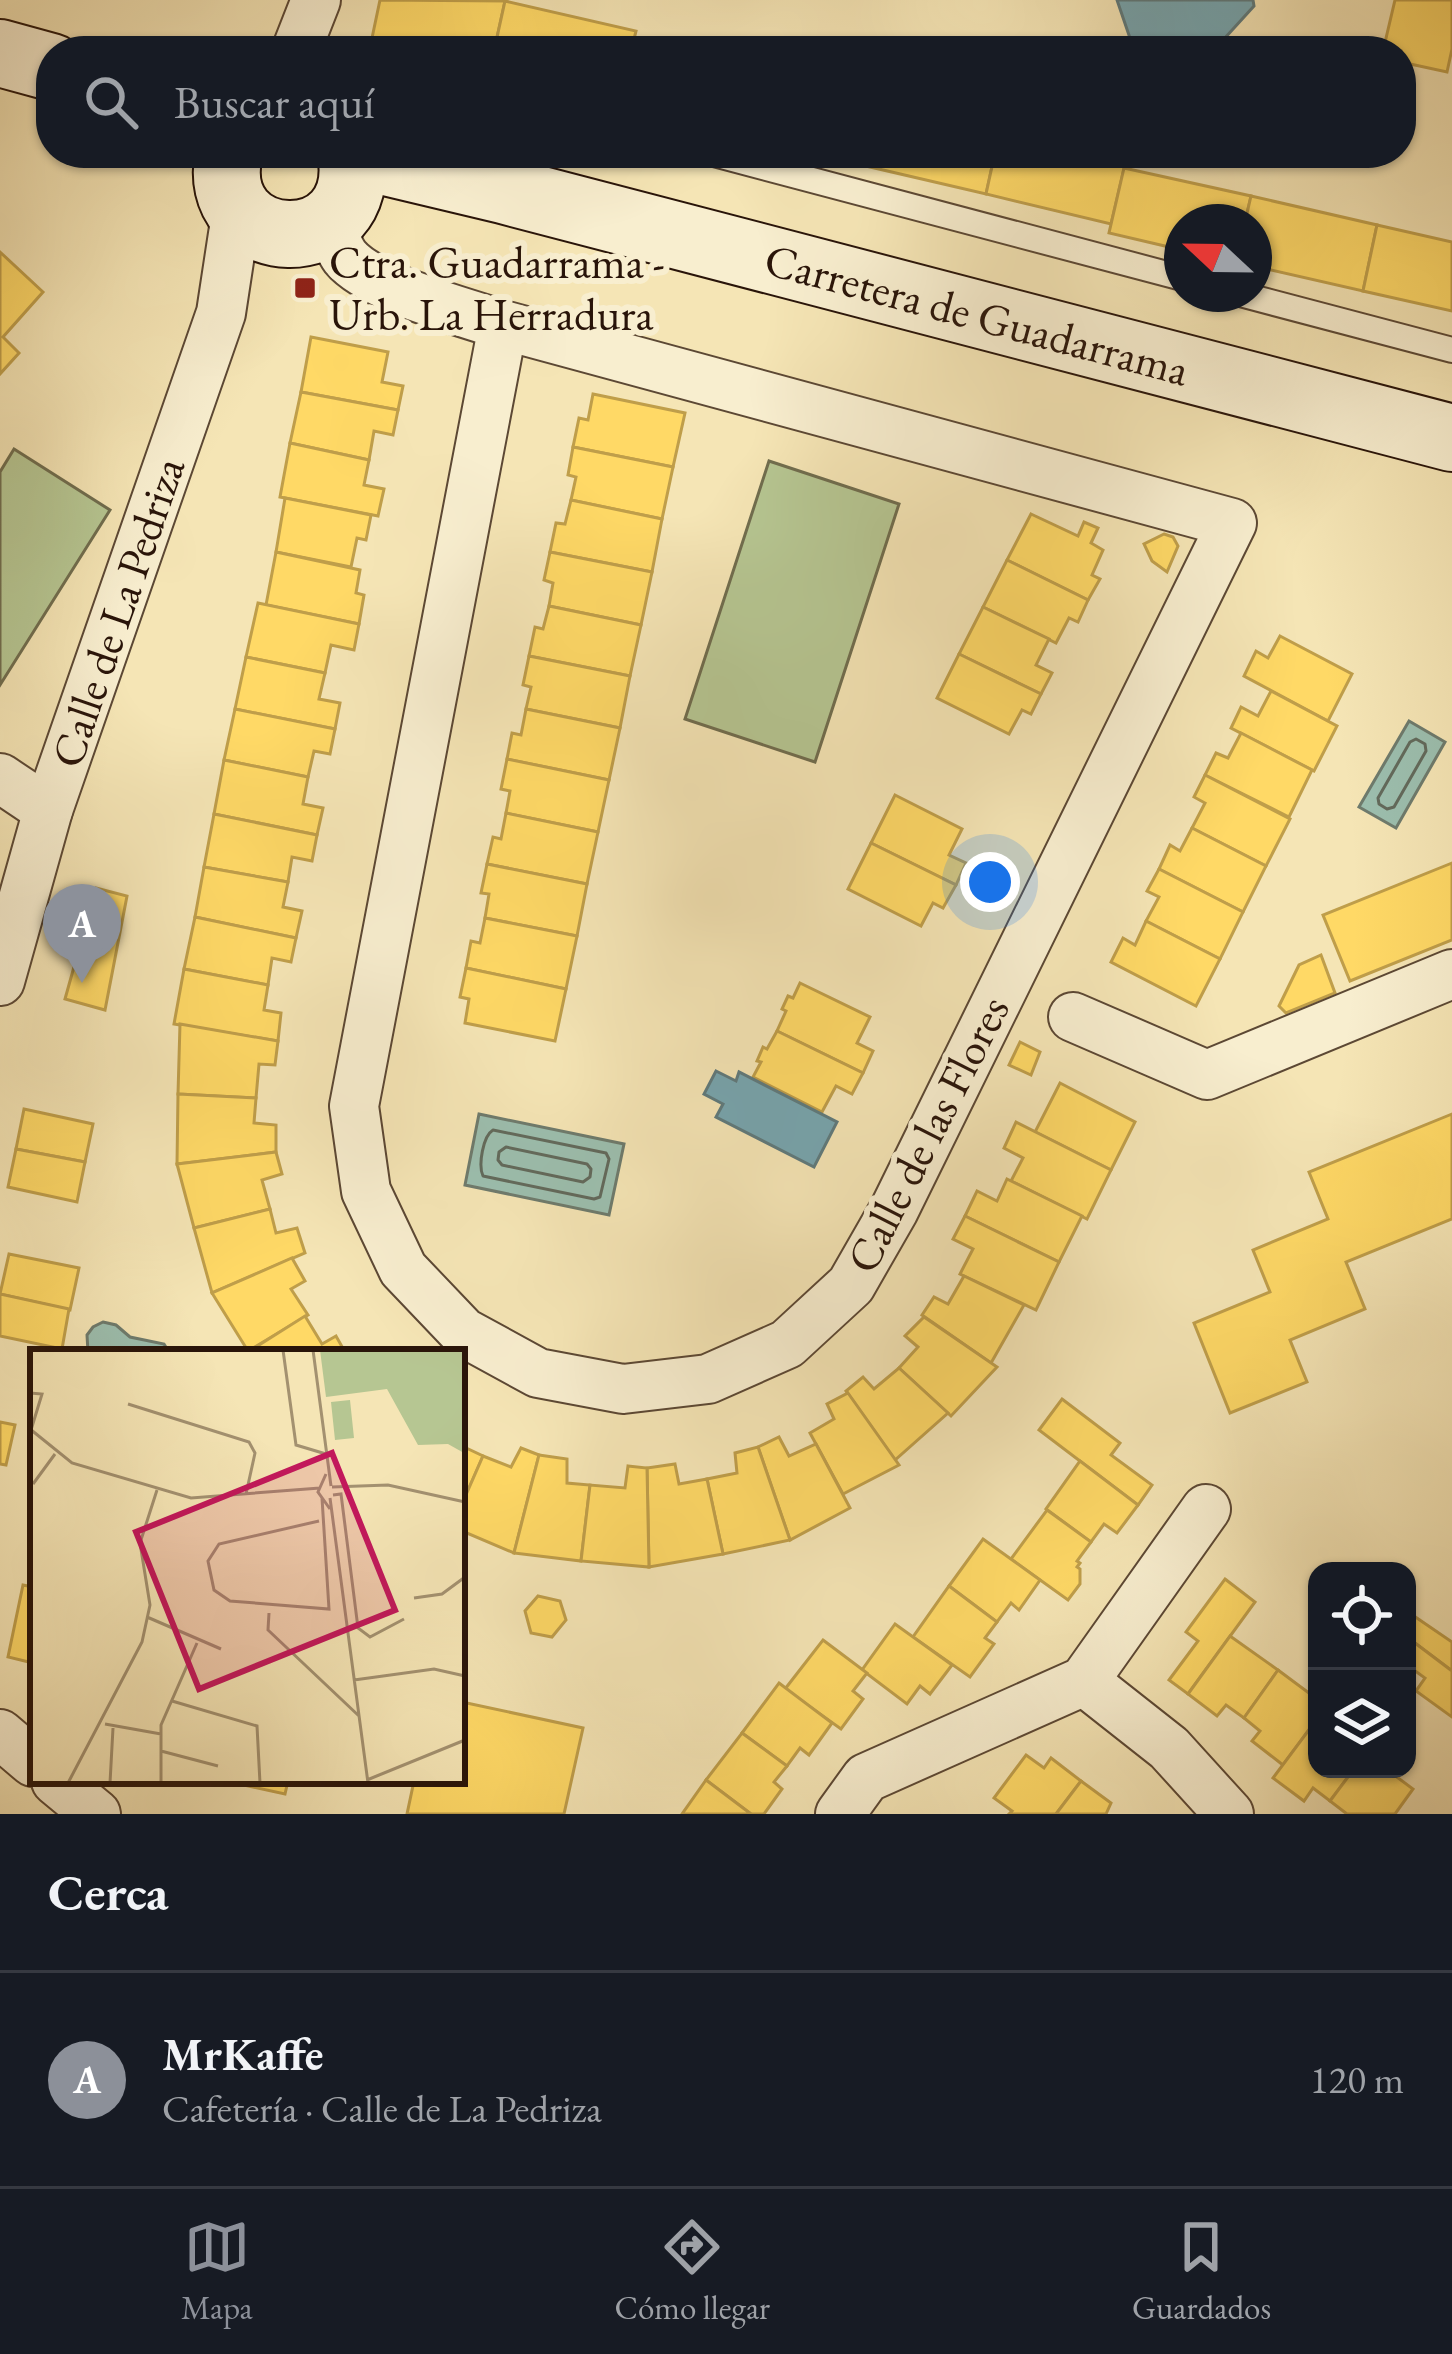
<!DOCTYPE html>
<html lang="es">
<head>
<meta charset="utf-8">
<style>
  :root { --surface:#171b24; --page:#242831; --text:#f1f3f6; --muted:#9ea1a6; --line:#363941; --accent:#8c9099 }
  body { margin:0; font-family:"EB Garamond",serif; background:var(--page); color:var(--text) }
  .controls { position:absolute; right:36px; bottom:36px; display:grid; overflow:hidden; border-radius:24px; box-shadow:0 3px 9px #0004 }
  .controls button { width:108px; height:108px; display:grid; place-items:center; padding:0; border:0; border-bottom:3px solid var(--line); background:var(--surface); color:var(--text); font:60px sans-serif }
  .compass { position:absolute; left:1164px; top:204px; width:108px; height:108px; border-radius:50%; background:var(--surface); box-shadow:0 3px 9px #0004; rotate:292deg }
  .you { position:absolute; left:990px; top:882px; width:42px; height:42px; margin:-30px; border:9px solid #fff; border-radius:50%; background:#1a73e8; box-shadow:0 0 0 18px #1a73e833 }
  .badge { display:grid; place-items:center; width:78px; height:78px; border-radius:50%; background:var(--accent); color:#fff; font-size:39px; font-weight:700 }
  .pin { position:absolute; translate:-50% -99px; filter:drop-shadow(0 3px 6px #0008) }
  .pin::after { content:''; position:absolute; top:63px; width:42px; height:36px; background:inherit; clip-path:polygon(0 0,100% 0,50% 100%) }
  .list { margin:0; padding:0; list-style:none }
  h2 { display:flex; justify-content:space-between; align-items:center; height:156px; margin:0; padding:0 48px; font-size:51px }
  h2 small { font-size:39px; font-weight:400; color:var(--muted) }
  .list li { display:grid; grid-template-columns:78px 1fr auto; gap:36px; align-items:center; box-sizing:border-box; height:216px; padding:0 48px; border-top:3px solid var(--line) }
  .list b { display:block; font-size:45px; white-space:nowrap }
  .list p { margin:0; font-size:39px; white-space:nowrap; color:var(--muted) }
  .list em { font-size:39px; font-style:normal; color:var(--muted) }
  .icon { flex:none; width:66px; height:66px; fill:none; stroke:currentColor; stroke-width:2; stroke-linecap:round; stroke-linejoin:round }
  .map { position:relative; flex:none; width:1452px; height:1814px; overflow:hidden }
  .search { position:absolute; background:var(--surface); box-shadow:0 3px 9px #0004; left:36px; right:36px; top:36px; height:132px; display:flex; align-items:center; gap:30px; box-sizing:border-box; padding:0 42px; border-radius:48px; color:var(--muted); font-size:45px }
  .sheet { height:372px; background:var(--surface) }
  nav { display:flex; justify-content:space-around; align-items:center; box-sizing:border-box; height:168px; border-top:3px solid var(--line); background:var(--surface); font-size:33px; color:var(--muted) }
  nav a { display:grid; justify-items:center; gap:6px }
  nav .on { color:var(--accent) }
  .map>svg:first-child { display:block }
</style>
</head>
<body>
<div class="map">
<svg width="1452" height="1814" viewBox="0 0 1452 1814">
  <rect width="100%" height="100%" fill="#f5e5b5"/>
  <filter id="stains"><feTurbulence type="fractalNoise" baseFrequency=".00167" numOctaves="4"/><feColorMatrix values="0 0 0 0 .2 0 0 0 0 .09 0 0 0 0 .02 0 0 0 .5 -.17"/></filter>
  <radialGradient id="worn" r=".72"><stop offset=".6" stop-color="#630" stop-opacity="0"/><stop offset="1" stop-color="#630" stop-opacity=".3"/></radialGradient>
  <g fill="#b6c692" stroke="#706d4e" stroke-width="3">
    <path d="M 14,449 L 110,510 L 0,685 L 0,472 Z"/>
    <path d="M 769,461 L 899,504 L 815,762 L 685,719 Z"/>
  </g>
  <g fill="#9cbfaf" stroke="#6e7b6d" stroke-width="3">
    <path d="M 1409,721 L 1445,742 L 1396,828 L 1359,807 Z"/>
    <path d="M 479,1114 L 624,1144 L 609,1215 L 465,1185 Z"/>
    <path d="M 103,1322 L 116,1325 L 130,1337 L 164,1344 L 169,1352 L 88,1352 L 87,1335 L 93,1327 Z"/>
  </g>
  <g fill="#ffd966" stroke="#bf9e4a" stroke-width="3">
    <path d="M 380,0 L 505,1 L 494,51 L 428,51 L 372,38 Z"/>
    <path d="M 1395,0 L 1452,0 L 1452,49 L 1447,72 L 1401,62 L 1401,51 L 1383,51 Z"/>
    <path d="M 505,1 L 636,31 L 631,51 L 494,51 Z"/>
    <path d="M 634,39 L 680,49 L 687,51 L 631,51 Z"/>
    <path d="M 868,153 L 995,153 L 986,194 L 866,166 Z"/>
    <path d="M 995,153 L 1098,153 L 1126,160 L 1111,224 L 986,194 Z"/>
    <path d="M 1124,168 L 1251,196 L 1245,222 L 1182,222 L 1182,250 L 1109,233 Z"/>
    <path d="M 1251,196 L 1377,225 L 1363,291 L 1254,266 L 1254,222 L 1245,222 Z"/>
    <path d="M 1377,225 L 1452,242 L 1452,311 L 1363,291 Z"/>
    <path d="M 0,252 L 43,292 L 3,337 L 19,353 L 0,374 Z"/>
    <path d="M 311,337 L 388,352 L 382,382 L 403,386 L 398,410 L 301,392 Z"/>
    <path d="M 301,392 L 398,410 L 393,435 L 374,431 L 369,460 L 290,443 Z"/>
    <path d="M 593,394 L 685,413 L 673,467 L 573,447 L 579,418 L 588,420 Z"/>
    <path d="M 290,443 L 369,460 L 364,485 L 384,489 L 378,516 L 280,497 Z"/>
    <path d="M 573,447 L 673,467 L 662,519 L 571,500 L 576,477 L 568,475 Z"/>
    <path d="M 285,498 L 371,515 L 366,540 L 357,538 L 351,567 L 276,552 Z"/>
    <path d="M 571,500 L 662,519 L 652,572 L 550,552 L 556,523 L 565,524 Z"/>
    <path d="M 1031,514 L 1078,536 L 1084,522 L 1098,528 L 1091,543 L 1103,550 L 1092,575 L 1100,579 L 1088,600 L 1007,560 Z"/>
    <path d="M 1164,534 L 1173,537 L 1178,546 L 1167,572 L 1152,561 L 1144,544 Z"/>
    <path d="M 276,552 L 360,570 L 356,593 L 364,595 L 359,624 L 266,605 Z"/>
    <path d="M 550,552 L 652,572 L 641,625 L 549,606 L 553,583 L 544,580 Z"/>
    <path d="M 1007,560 L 1088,600 L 1078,622 L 1069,618 L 1056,643 L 983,607 Z"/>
    <path d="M 258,603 L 359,624 L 354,650 L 331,645 L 325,673 L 246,657 Z"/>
    <path d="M 549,606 L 641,625 L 630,676 L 529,656 L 535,627 L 543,629 Z"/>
    <path d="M 983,607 L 1049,639 L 1036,665 L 1052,673 L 1041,694 L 959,654 Z"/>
    <path d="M 1280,636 L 1352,674 L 1328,721 L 1244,676 L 1256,651 L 1268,658 Z"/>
    <path d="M 959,654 L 1041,694 L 1031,714 L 1022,710 L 1009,734 L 937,698 Z"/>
    <path d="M 529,656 L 630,676 L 620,728 L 526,709 L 531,687 L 523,685 Z"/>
    <path d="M 246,657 L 325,673 L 319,699 L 340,703 L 335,729 L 235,709 Z"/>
    <path d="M 1271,691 L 1337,726 L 1314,771 L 1231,728 L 1241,707 L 1258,716 Z"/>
    <path d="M 235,709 L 335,729 L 330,754 L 314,751 L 308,777 L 224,760 Z"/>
    <path d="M 526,709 L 620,728 L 609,780 L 507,759 L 512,733 L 521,735 Z"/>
    <path d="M 1241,733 L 1312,770 L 1289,817 L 1205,775 L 1216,753 L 1228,758 Z"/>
    <path d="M 507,759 L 609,780 L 598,832 L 506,813 L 510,791 L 501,789 Z"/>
    <path d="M 224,760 L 308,777 L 303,804 L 323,808 L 317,835 L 214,814 Z"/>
    <path d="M 1205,775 L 1290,819 L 1266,866 L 1192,828 L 1205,803 L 1194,797 Z"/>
    <path d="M 895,795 L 962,829 L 949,855 L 966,863 L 956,885 L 871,843 Z"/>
    <path d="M 506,813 L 598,832 L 587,884 L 487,864 L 493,837 L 501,839 Z"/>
    <path d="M 214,814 L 317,835 L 312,861 L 292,857 L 288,882 L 204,867 Z"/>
    <path d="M 1192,828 L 1266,866 L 1243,912 L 1159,869 L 1170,845 L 1180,851 Z"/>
    <path d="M 871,843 L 956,885 L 943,908 L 933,903 L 921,926 L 848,889 Z"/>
    <path d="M 1452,863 L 1452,940 L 1350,981 L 1323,915 Z"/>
    <path d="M 487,864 L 587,884 L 577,936 L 485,918 L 489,894 L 481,893 Z"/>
    <path d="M 204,867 L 288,882 L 283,907 L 302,911 L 296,938 L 195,917 Z"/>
    <path d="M 1159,869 L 1243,912 L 1220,959 L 1146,921 L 1159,897 L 1147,891 Z"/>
    <path d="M 96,888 L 127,896 L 105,1010 L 65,999 Z"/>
    <path d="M 195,917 L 296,938 L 291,962 L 272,958 L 268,985 L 184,969 Z"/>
    <path d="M 485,918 L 577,936 L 566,989 L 466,968 L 471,941 L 480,943 Z"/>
    <path d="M 1146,921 L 1220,959 L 1196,1006 L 1111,962 L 1123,938 L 1135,945 Z"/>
    <path d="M 1321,955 L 1335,993 L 1286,1013 L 1279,1006 L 1299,965 Z"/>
    <path d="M 466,968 L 566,989 L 555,1041 L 465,1023 L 469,999 L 460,997 Z"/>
    <path d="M 184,969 L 268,985 L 264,1010 L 281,1013 L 278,1041 L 174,1024 Z"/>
    <path d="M 800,983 L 870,1017 L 857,1043 L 873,1051 L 863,1073 L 777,1031 L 786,1011 L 782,1009 L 788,996 L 793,998 Z"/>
    <path d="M 180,1024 L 278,1041 L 275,1065 L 259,1064 L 256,1098 L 178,1094 Z"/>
    <path d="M 777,1031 L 863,1073 L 852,1094 L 836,1086 L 822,1112 L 753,1077 L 761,1062 L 757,1061 L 763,1047 L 767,1049 Z"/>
    <path d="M 1020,1042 L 1040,1052 L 1031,1075 L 1009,1065 Z"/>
    <path d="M 1060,1083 L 1135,1122 L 1111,1170 L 1035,1132 Z"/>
    <path d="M 178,1094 L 256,1098 L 254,1123 L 276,1125 L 276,1152 L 177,1164 Z"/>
    <path d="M 24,1109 L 93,1124 L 85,1162 L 16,1149 Z"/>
    <path d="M 1452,1114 L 1452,1219 L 1346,1262 L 1365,1309 L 1290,1340 L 1307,1382 L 1230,1413 L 1194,1323 L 1270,1292 L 1253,1250 L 1328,1219 L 1309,1172 Z"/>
    <path d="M 1016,1122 L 1111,1170 L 1087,1219 L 1011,1181 L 1023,1158 L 1004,1148 Z"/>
    <path d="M 16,1149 L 85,1162 L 77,1202 L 8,1187 Z"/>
    <path d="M 276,1152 L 282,1174 L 262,1180 L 270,1209 L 194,1228 L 177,1164 Z"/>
    <path d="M 1007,1179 L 1082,1216 L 1059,1262 L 965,1216 L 977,1191 L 997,1201 Z"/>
    <path d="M 270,1209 L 276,1233 L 297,1228 L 305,1253 L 212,1293 L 194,1228 Z"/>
    <path d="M 965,1216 L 1059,1262 L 1036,1310 L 960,1274 L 973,1249 L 953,1239 Z"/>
    <path d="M 9,1254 L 79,1268 L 70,1310 L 0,1294 Z"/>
    <path d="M 292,1258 L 305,1281 L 291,1289 L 308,1315 L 248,1351 L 212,1293 Z"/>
    <path d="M 964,1276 L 1024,1305 L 991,1363 L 922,1315 L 934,1297 L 948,1304 Z"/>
    <path d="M 0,1294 L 69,1309 L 62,1349 L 0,1336 Z"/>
    <path d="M 305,1316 L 322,1344 L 336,1336 L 345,1352 L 248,1352 Z"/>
    <path d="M 924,1317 L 997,1367 L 951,1416 L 899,1368 L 918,1347 L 905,1336 Z"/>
    <path d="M 899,1368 L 948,1413 L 895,1460 L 846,1391 L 863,1377 L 874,1389 Z"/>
    <path d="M 848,1393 L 899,1465 L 843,1494 L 810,1433 L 834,1419 L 827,1404 Z"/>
    <path d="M 1062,1399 L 1120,1443 L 1111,1455 L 1152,1485 L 1138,1505 L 1039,1430 Z"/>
    <path d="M 0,1422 L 15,1425 L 6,1465 L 0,1464 Z"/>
    <path d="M 779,1437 L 789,1456 L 816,1444 L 850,1508 L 790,1540 L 758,1447 Z"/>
    <path d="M 462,1446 L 483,1456 L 462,1504 Z"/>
    <path d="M 758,1447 L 790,1540 L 723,1554 L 707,1479 L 737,1473 L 735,1453 Z"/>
    <path d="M 521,1448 L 539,1455 L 514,1553 L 462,1531 L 462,1504 L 483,1456 L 511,1467 Z"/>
    <path d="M 539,1455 L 567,1459 L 567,1483 L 590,1485 L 581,1561 L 514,1553 Z"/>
    <path d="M 1080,1461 L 1138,1505 L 1117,1533 L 1104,1524 L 1091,1542 L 1046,1509 Z"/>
    <path d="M 675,1464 L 679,1484 L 707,1479 L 723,1554 L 649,1567 L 647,1468 Z"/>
    <path d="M 628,1466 L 647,1468 L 649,1567 L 581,1561 L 590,1485 L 625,1488 Z"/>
    <path d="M 1047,1510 L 1091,1542 L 1077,1561 L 1080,1563 L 1077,1567 L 1080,1569 L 1080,1584 L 1068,1600 L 1011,1559 Z"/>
    <path d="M 983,1539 L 1040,1580 L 1019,1610 L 1011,1603 L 997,1622 L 949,1586 Z"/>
    <path d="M 1225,1579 L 1255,1602 L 1188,1694 L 1169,1680 L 1198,1641 L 1186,1632 Z"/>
    <path d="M 23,1585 L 33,1587 L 33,1663 L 8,1657 Z"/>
    <path d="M 949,1586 L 997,1622 L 985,1638 L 994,1644 L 970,1677 L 913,1637 Z"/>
    <path d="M 538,1596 L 560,1601 L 566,1620 L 552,1637 L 531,1633 L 525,1611 Z"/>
    <path d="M 1411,1614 L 1452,1642 L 1452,1671 L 1407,1637 L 1407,1619 Z"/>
    <path d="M 895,1624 L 952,1665 L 930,1694 L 920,1686 L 907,1704 L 862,1670 Z"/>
    <path d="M 1230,1636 L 1278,1670 L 1244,1718 L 1226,1705 L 1217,1716 L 1188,1694 Z"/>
    <path d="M 1407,1637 L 1452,1671 L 1452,1717 L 1416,1691 L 1425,1678 L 1407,1665 Z"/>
    <path d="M 823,1640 L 867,1673 L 853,1691 L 863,1699 L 841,1729 L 785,1689 Z"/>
    <path d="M 1278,1670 L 1317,1699 L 1317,1719 L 1283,1765 L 1252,1741 L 1260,1731 L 1244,1718 Z"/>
    <path d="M 779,1683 L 832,1723 L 809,1755 L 800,1748 L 787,1766 L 742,1733 Z"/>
    <path d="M 462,1702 L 583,1728 L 564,1814 L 407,1814 L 414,1781 L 462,1781 Z"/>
    <path d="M 1317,1719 L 1317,1769 L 1354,1769 L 1330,1801 L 1313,1788 L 1304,1801 L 1273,1778 Z"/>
    <path d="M 742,1733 L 787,1766 L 774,1782 L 782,1789 L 764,1814 L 751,1814 L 706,1780 Z"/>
    <path d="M 1026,1755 L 1044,1768 L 1051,1758 L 1081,1781 L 1056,1814 L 1009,1814 L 1012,1811 L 994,1798 Z"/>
    <path d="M 1354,1769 L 1386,1769 L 1413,1789 L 1395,1814 L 1347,1814 L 1330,1801 Z"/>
    <path d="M 706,1780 L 751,1814 L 682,1814 Z"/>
    <path d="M 226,1781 L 288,1781 L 285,1794 Z"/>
    <path d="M 1081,1781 L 1111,1803 L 1106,1814 L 1056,1814 Z"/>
  </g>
  <g fill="#76a5af" stroke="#5f7a7d" stroke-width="3">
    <path d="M 1117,0 L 1253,0 L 1254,6 L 1213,51 L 1161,51 L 1132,44 Z"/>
    <path d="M 716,1071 L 736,1081 L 739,1072 L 837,1122 L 814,1167 L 716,1117 L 723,1104 L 704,1094 Z"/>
  </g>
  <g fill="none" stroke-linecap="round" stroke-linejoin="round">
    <g stroke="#626a5c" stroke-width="3">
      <path d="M 1416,739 L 1425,744 L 1426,751 L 1394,807 L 1387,809 L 1379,804 L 1378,798 L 1410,742 Z"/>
      <path d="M 493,1130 L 606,1153 L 609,1159 L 600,1197 L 594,1199 L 483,1176 C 478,1165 483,1136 493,1130 Z"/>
      <path d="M 506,1147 L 587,1164 L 591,1169 L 590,1177 L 583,1182 L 502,1165 L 498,1160 L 499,1152 Z"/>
    </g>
    <g stroke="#5c4834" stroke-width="28">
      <g id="service">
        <path d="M 710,153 L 1182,278"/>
        <path d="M 1240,294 L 1452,350"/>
      </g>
    </g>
    <g stroke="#5c4834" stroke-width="52">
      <g id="minor">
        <path d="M 296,51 L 316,0"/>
        <path d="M 329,222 C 334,233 338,248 345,257 C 370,288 464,312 503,325 L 1232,523 L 894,1210 L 851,1285 L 787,1344 L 708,1379 L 623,1389 L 538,1373 L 463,1332 L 403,1269 L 366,1191 L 354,1106 L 503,325"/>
        <path d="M 0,778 L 48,810"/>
        <path d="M 0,981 L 48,810 L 221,313 L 237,208"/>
        <path d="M 1073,1017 L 1207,1075 L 1452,974"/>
        <path d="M 1084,1681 L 1169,1748 L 1229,1814"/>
        <path d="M 0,1734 L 33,1762"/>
        <path d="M 56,1781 L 96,1814"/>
        <path d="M 840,1814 L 866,1778 L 1084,1681 L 1206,1509"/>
      </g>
    </g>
    <g stroke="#291409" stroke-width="70">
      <g id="secondary">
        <path d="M 0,53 L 51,67"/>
        <path d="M 229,153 C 206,258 370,264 351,153"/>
        <path d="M 352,154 L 503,190 L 1452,438"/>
      </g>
    </g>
    <use href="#service" stroke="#f8eecf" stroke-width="24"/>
    <use href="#minor" stroke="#f8eecf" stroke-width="48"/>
    <use href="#secondary" stroke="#f8eecf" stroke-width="66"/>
  </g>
  <rect fill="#8f2418" stroke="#f8eecf" stroke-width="4.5" x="293" y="276" width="24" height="24" rx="6"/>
  <g text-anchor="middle" stroke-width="12" stroke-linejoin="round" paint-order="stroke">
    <g font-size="45" fill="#291409" stroke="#f8eecf" text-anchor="start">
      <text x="329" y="278">Ctra. Guadarrama -<tspan x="329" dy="52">Urb. La Herradura</tspan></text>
    </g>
    <g font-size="45" fill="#291409" stroke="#f8eecf">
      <text transform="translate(977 314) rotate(15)" y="16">Carretera de Guadarrama</text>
      <text transform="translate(117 612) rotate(-71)" y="16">Calle de La Pedriza</text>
      <text transform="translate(927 1134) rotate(-63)" y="16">Calle de las Flores</text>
    </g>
  </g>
  <g transform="translate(30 1349)">
    <rect width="435" height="435" fill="#f5e5b5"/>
    <path d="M 290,1 L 435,1 L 435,120 L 434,104 L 418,95 L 388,96 L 357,40 L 296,48 ZM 320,51 L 324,89 L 305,91 L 301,53 Z" fill="#b6c692"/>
    <path fill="none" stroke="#a39170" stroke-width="3" d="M 253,1 L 266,96 L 296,105M 283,1 L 301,137M 0,44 L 12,45 L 1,81M 98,55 L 219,93 L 225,104 L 216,145M 0,80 L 42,114 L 161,149 L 290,139M 296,125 L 288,143 L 300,160M 3,135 L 25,105M 302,138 L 358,136 L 435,153M 303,146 L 311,145 L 328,279 L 340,288 L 374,270M 300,149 L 338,434M 289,172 L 189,195 L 178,212 L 184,241 L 200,252 L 299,260 L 292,149M 384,249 L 412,245 L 435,228M 239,264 L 238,281 L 329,367M 117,268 L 191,300M 324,331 L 404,320 L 435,327M 142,352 L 227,377 L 230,434M 75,375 L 131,385M 131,402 L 188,417M 337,431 L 435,391M 38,434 L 112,293 L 120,256 L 110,194 L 127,141M 80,434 L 83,379M 131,434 L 131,376 L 167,294"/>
    <path fill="#c2185b" fill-opacity="0.15" stroke="#c2185b" stroke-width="6" d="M 302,104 L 365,261 L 169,340 L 106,183 Z"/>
    <rect width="435" height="435" fill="none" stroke="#291409" stroke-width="6"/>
  </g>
  <rect width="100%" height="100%" filter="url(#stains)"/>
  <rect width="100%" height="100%" fill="url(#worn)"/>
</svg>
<div class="controls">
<button><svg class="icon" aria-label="locate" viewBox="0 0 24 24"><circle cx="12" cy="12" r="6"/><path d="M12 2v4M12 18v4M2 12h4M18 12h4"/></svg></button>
<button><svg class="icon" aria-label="layers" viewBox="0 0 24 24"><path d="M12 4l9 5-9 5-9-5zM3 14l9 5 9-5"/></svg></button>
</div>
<svg class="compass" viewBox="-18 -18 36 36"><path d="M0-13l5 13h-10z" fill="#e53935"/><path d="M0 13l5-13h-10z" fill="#9ea1a6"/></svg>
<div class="you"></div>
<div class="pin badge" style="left:82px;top:983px">A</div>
<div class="search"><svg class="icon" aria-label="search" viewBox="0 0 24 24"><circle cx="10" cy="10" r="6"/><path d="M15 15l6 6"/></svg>Buscar aquí</div>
</div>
<section class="sheet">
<h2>Cerca<small></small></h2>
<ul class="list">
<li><span class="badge">A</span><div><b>MrKaffe</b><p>Cafetería · Calle de La Pedriza</p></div><em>120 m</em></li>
</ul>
</section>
<nav>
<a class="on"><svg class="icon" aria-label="map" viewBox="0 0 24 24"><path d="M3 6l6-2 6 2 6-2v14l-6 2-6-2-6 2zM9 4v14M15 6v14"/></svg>Mapa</a>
<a><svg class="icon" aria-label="directions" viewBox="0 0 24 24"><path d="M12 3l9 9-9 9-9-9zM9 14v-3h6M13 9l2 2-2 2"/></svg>Cómo llegar</a>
<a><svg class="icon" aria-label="saved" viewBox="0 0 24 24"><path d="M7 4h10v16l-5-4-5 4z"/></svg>Guardados</a>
</nav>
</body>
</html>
